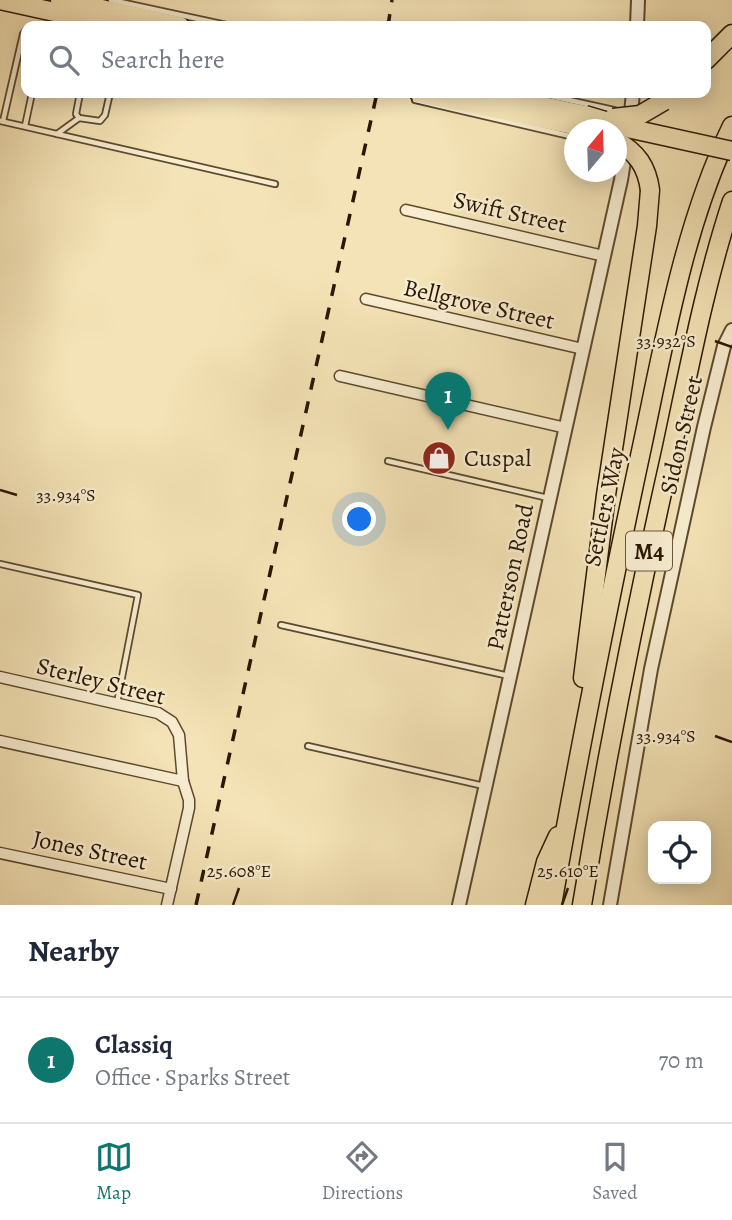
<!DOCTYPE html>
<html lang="en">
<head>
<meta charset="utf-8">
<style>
  :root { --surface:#fff; --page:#f2f2f3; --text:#1f2937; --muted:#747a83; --line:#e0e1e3; --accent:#0f766e }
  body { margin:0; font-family:Alegreya,serif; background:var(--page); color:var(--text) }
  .controls { position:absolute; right:21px; bottom:21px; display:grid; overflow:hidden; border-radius:14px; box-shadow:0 4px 18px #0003 }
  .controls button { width:63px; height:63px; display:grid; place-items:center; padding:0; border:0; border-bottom:2px solid var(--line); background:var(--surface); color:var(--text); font:35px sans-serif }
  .compass { position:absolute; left:564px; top:119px; width:63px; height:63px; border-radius:50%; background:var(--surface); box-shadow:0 4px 18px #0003; rotate:19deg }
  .you { position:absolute; left:360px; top:520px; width:24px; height:24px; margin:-18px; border:5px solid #fff; border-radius:50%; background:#1a73e8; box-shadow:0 0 0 10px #1a73e833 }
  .badge { display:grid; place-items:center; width:46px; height:46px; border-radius:50%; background:var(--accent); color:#fff; font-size:23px; font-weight:700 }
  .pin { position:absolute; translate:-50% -58px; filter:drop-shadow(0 2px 4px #0008) }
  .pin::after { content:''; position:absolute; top:37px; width:24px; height:21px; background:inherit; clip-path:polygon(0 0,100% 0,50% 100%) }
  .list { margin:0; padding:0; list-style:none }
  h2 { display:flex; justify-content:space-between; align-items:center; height:91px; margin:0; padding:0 28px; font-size:30px }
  h2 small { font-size:23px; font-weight:400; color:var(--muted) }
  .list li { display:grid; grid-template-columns:46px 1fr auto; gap:21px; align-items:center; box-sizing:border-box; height:126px; padding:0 28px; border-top:2px solid var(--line) }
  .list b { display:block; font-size:26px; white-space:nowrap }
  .list p { margin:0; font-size:23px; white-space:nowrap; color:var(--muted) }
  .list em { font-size:23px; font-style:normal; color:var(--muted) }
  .icon { flex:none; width:38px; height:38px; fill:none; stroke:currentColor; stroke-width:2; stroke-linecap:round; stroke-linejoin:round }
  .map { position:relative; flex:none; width:732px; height:905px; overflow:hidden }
  .search { position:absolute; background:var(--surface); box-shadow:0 4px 18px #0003; left:21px; right:21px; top:21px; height:77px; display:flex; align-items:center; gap:18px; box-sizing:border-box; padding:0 24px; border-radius:14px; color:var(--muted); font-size:26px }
  .sheet { height:217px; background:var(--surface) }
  nav { display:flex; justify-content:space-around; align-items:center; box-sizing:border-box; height:98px; border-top:2px solid var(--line); background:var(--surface); font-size:19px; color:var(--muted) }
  nav a { display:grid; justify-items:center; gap:4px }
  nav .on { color:var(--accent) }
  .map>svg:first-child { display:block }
</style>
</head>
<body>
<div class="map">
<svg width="732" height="905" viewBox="0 0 732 905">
  <rect width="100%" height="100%" fill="#f4e3b6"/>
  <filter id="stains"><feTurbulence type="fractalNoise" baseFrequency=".00286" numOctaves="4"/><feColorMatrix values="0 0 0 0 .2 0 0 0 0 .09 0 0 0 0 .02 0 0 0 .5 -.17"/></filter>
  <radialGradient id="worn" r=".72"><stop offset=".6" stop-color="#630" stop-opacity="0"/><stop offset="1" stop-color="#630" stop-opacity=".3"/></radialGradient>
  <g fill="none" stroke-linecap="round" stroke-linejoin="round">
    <g stroke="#5c4a2e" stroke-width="8">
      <g id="service">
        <path d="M 111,0 L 231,26"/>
        <path d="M 80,93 L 76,114 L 79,118 L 100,121 L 105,115 L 110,93"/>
        <path d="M 537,93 L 614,110"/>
        <path d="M 415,100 L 574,137"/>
        <path d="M 0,121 L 275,184"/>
        <path d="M 3,121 L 23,34 L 26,30"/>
        <path d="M 25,126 L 32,93"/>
        <path d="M 57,134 L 79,118"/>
        <path d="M 388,461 L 548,498"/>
        <path d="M 0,564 L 138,595 L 117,703"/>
        <path d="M 281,625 L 509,676"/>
        <path d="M 308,746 L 484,786"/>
      </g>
    </g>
    <g stroke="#5c4a2e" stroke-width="13">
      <g id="minor">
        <path d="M 406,210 L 604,256"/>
        <path d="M 366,299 L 583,349"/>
        <path d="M 340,376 L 566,428"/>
        <path d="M 0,677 L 158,713 L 172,722 L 179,735 L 183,781 L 189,800 L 189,808 L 167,905"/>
        <path d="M 0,741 L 183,781"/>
        <path d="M 0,853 L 171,889"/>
      </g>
    </g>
    <g stroke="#5c4a2e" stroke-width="16">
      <g id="tertiary">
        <path d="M 637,26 L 638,0"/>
        <path d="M 630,122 L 633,93"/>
        <path d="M 459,905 L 621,180 L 627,143"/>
        <path d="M 610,905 L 651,669 L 704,427 L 724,346 L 732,330"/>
      </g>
    </g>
    <g stroke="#2a1701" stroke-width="21">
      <g id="motorway">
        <path d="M 0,0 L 118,26"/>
        <path d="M 60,0 L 180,26"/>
        <path d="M 706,60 L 732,34"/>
        <path d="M 419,93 L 597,130"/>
        <path d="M 483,93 L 585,115"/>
        <path d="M 583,678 L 606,495 L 647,226 L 650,190"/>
        <path d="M 535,905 L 546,862 L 558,836"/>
        <path d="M 552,905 C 579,750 610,596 643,442 C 665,338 685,222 732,126"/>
        <path d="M 582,905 C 607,753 637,603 671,453 C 689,369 705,283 732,201"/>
      </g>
    </g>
    <use href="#service" stroke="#f8edd0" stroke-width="4.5"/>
    <use href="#minor" stroke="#f8edd0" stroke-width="10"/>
    <use href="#tertiary" stroke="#f8edd0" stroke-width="12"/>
    <use href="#motorway" stroke="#f4e3b6" stroke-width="18"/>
    <g stroke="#2a1701" stroke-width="3.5" stroke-dasharray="12 12" stroke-linecap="butt">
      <path d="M 388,26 L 392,0"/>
      <path d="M 196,905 L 377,93"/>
    </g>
    <g stroke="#2a1701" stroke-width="21" stroke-linecap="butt">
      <g id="motorway-bridge">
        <path d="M 585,115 L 632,129 L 732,151"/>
        <path d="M 613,118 L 640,115 L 664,101"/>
        <path d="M 616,141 C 637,152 647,167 650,190"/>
      </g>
    </g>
    <use href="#motorway-bridge" stroke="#f4e3b6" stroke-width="18"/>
  </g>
  <path fill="none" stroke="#2a1701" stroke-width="2.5" d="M 715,341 L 732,347M 0,490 L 17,495M 715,736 L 732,742M 233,905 L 239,888M 562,905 L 568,888"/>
  <defs>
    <g id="shop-disc" transform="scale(1.75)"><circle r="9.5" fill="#8f2418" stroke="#f8edd0"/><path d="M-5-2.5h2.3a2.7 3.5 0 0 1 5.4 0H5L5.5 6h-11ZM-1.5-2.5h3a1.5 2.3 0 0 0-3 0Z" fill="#fff"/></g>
  </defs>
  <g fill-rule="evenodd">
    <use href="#shop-disc" x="439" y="458"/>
  </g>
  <g text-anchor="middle" stroke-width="5" stroke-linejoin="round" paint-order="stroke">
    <rect fill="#f8edd0" stroke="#68573f" stroke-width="2" x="626" y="531.5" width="46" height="39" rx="5"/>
    <g font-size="23" font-weight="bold" fill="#2a1701">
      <text x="649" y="559">M4</text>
    </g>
    <g font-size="24" fill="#2a1701" stroke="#f8edd0">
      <text transform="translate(510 212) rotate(13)" y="8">Swift Street</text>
      <text transform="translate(479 304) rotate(13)" y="8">Bellgrove Street</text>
      <text transform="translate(681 435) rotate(-77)" y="8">Sidon Street</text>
      <text transform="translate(604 507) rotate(-78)" y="8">Settlers Way</text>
      <text transform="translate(510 577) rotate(-78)" y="8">Patterson Road</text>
      <text transform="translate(101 681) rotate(14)" y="8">Sterley Street</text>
      <text transform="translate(90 850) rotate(12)" y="8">Jones Street</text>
    </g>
    <g font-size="24" fill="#2a1701" stroke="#f8edd0" text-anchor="start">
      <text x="464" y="466">Cuspal</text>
    </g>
  </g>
  <g font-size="18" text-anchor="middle" fill="#2a1701" stroke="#f8edd0" stroke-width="5" stroke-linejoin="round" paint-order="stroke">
    <text x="666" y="347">33.932°S</text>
    <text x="66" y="501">33.934°S</text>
    <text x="666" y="742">33.934°S</text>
    <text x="239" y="877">25.608°E</text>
    <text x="568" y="877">25.610°E</text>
  </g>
  <rect width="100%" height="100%" filter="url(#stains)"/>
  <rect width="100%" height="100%" fill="url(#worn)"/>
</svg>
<div class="controls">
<button><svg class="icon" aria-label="locate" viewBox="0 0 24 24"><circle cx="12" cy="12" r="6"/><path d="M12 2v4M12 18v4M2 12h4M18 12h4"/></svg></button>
</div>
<svg class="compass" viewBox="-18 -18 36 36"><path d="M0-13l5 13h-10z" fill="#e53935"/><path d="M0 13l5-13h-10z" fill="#747a83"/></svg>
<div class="you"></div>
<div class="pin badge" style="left:448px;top:430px">1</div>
<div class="search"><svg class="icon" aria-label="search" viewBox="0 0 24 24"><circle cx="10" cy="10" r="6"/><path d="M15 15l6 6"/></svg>Search here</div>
</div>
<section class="sheet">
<h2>Nearby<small></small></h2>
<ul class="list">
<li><span class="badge">1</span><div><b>Classiq</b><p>Office · Sparks Street</p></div><em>70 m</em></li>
</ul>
</section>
<nav>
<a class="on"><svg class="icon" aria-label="map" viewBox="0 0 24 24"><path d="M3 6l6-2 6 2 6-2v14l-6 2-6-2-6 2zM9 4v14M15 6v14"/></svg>Map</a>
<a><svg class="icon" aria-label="directions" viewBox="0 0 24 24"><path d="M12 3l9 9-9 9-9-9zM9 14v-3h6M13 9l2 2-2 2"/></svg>Directions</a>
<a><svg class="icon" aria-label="saved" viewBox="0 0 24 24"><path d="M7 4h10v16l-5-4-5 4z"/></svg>Saved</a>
</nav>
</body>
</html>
